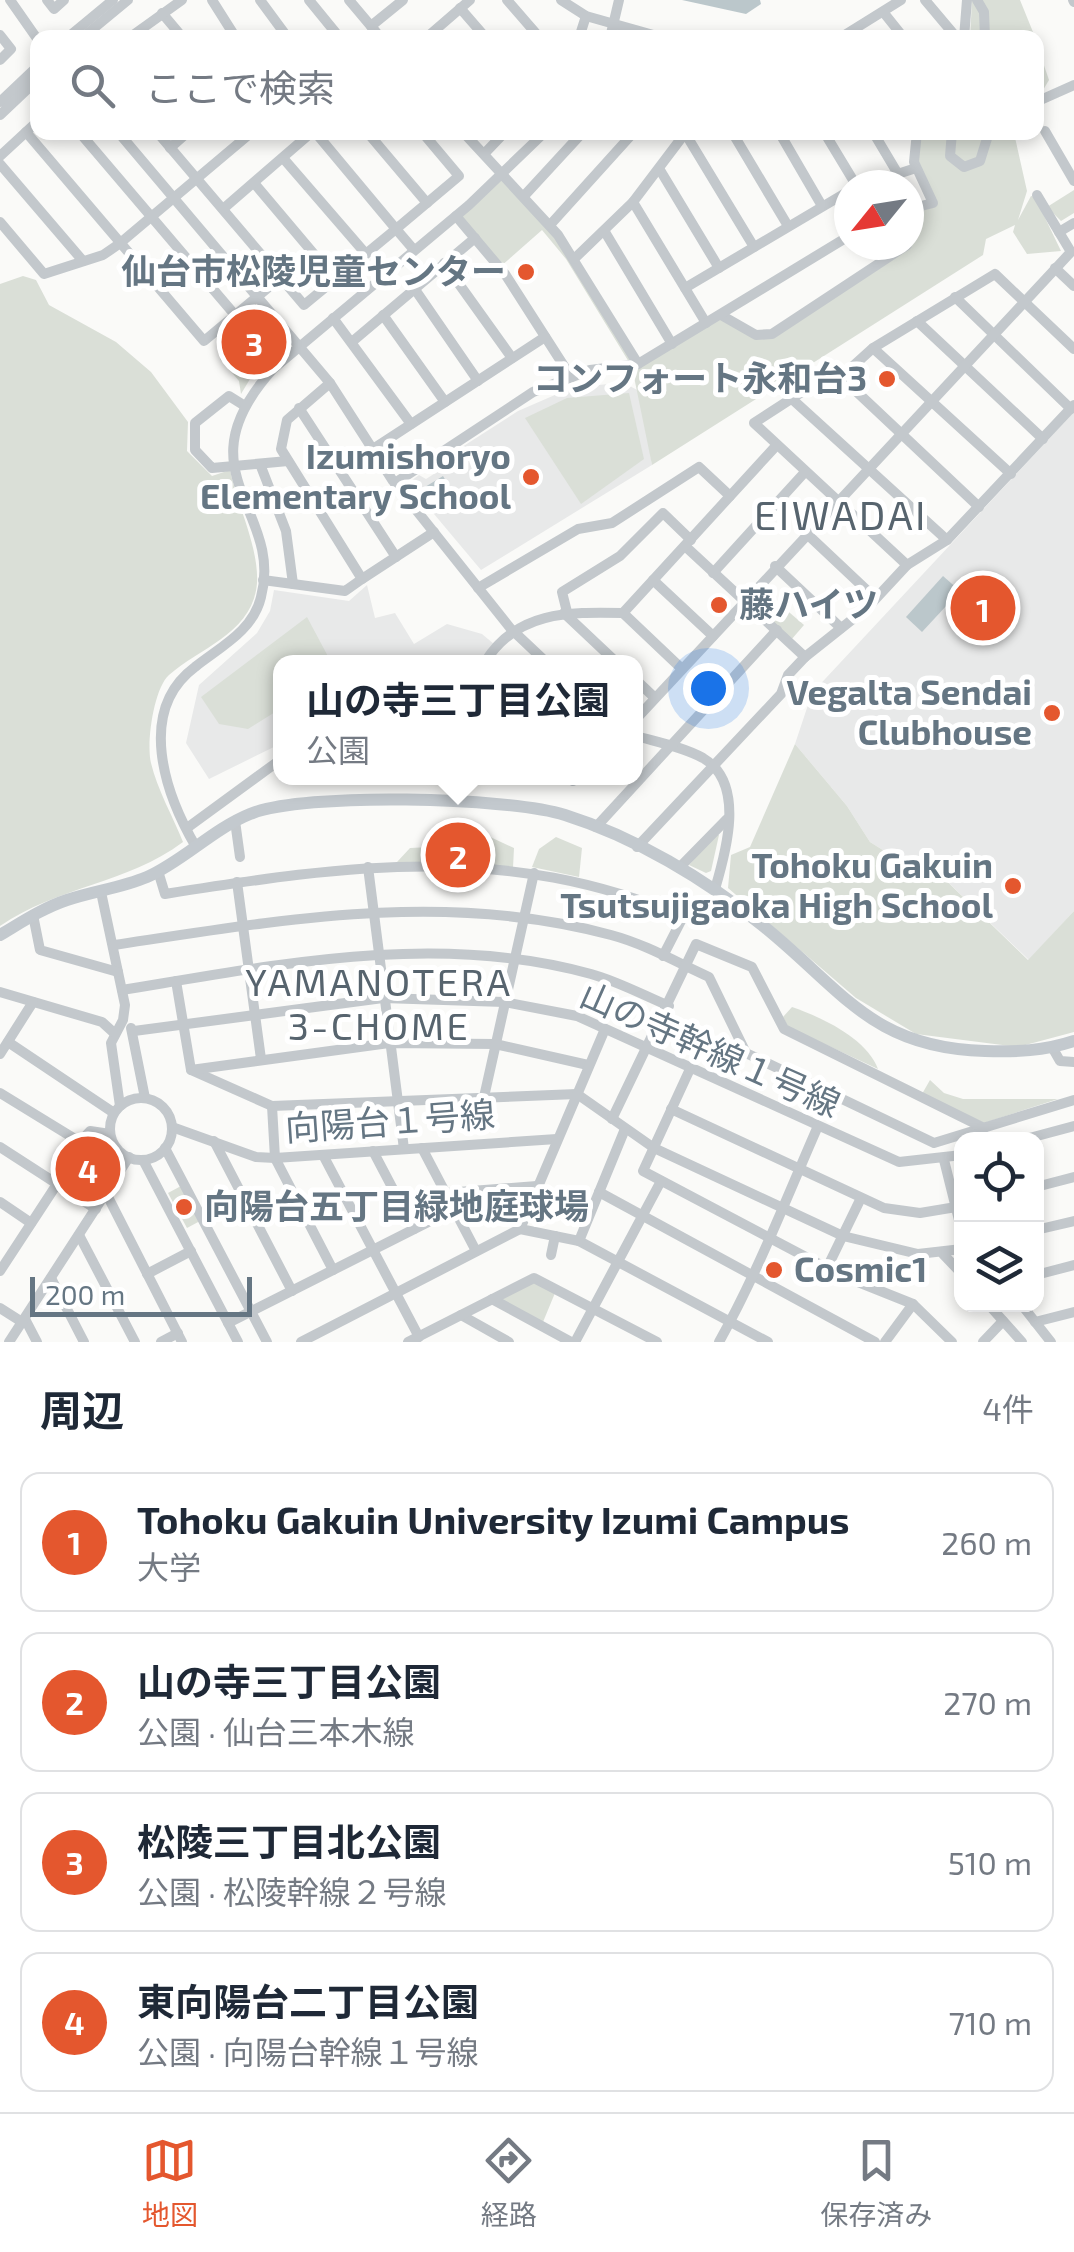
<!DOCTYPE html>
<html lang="ja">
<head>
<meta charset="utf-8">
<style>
  :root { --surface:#fff; --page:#f2f2f3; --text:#1f2937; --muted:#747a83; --line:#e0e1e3; --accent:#e4572e }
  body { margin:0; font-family:"Exo 2","Noto Sans JP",sans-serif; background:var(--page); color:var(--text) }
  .controls { position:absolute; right:30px; bottom:30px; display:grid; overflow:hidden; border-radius:20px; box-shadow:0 5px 15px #0003 }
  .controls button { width:90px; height:90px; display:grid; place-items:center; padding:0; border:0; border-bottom:2px solid var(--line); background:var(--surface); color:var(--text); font:50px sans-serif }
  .compass { position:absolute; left:834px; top:170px; width:90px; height:90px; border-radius:50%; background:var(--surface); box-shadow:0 5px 15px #0003; rotate:240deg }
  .scale { position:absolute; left:30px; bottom:25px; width:222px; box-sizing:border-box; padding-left:10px; border:5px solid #657683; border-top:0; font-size:28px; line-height:35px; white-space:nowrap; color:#657683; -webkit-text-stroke:8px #fff; paint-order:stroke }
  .you { position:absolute; left:708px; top:688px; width:35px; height:35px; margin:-25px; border:8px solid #fff; border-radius:50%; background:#1a73e8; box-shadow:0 0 0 15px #1a73e833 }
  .badge { display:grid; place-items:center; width:65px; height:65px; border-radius:50%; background:var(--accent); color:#fff; font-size:32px; font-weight:700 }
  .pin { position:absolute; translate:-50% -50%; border:5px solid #fff; box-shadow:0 2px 10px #0006 }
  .popup { position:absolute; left:273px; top:655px; width:370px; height:130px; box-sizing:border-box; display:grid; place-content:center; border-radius:20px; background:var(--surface); filter:drop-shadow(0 2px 8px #0005); font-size:32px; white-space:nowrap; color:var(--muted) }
  .popup b { font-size:38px; color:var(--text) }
  .popup::after { content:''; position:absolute; left:50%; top:100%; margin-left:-20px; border:20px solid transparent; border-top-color:var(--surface) }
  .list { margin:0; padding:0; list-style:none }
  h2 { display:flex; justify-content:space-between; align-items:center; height:130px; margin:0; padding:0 40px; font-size:42px }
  h2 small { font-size:32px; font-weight:400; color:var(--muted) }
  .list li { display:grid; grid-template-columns:65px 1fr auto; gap:30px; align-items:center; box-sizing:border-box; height:140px; margin:0 20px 20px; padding:0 20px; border:2px solid var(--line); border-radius:20px }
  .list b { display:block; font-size:38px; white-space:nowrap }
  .list p { margin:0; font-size:32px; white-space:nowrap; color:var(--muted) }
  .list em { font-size:32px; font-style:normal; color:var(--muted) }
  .icon { flex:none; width:55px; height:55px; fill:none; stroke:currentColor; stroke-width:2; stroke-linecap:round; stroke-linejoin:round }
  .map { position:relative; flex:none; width:1074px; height:1342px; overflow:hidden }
  .search { position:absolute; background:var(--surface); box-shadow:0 5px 15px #0003; left:30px; right:30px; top:30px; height:110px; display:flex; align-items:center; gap:25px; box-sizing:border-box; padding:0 35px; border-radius:20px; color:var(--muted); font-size:38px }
  .sheet { height:770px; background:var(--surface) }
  nav { display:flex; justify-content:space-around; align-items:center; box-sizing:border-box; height:140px; border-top:2px solid var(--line); background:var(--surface); font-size:28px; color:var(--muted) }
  nav a { display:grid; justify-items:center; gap:5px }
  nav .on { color:var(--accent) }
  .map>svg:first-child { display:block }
</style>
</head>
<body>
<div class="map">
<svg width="1074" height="1342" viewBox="0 0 1074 1342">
  <rect width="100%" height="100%" fill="#fafaf8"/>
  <g fill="#e8e9e9">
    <path d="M 608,384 L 626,384 L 641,392 L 652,465 L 481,570 L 408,483 L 419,475 L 426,479 L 451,463 L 448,456 L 518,411 L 571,388 Z"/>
    <path d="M 1074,412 L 1074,911 L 1029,960 L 927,862 L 886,852 L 870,842 L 847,806 L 795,744 L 812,693 Z"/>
    <path d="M 367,585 L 375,618 L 395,613 L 414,644 L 447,624 L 482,634 L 494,644 L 480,662 L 280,662 L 280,744 L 209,779 L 186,743 L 199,685 L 257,633 L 270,611 L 274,590 L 349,601 Z"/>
  </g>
  <g fill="#dadfd7">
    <path d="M 972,0 L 1020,0 L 1035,37 L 970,38 Z"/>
    <path d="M 1036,42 L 1049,80 L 1036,102 Z"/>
    <path d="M 921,133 L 1014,133 L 1027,191 L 1018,220 L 1031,196 L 1035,197 L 1061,251 L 1027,254 L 1013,232 L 1015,225 L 986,239 L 983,255 L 652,465 L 632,367 L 566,259 L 542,230 L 500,267 L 456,216 L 503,175 L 542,215 L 638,363 L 721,315 L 756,335 L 772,334 L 911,245 L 913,211 L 933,202 L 914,162 Z"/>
    <path d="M 1074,190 L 1074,213 L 1061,221 L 1047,207 Z"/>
    <path d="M 23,276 L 36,280 L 49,305 L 116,342 L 151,372 L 188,422 L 187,451 L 212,476 L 230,470 C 237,505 259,547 257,583 C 253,633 201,647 169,675 C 154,688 146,743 151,763 C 157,789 173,817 183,842 C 127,884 58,886 0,926 L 0,284 Z"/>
    <path d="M 253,300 L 279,335 L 282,350 L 250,379 L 241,394 L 239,381 L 220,359 L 232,349 L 217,330 Z"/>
    <path d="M 629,393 L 644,459 L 581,504 L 525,418 L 567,398 Z"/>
    <path d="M 776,601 L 804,625 L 791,640 L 763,615 Z"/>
    <path d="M 307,617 L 331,662 L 280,662 L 280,709 L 248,729 L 219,724 L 201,697 Z"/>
    <path d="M 795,744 L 847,806 L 870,842 L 886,852 L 927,862 L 1028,960 L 1074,911 L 1074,1032 L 1018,1047 L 916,1034 L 856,998 L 728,888 L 731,855 L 750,847 Z"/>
    <path d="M 716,834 L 719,835 L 711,871 L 706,873 L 689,865 Z"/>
    <path d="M 449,835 L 486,835 L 514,848 L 513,868 L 397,862 L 410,848 L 431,847 Z"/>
    <path d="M 556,837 L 582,848 L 579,877 L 532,867 L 539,849 Z"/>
    <path d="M 792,1007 C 823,1018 866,1038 878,1069 L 788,1027 L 783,1017 Z"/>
    <path d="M 930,1080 L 944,1093 L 963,1099 L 1058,1099 L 984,1123 L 922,1094 Z"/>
    <path d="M 90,1135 L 102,1137 L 119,1156 L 91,1203 L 58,1181 L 78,1145 Z"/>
    <path d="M 181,1186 L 200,1221 L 187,1228 L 168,1193 Z"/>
    <path d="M 533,1282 L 555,1293 L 543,1322 L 499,1299 Z"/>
  </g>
  <g fill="#bbc7cb">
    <path d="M 682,0 L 760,0 L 761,4 L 746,14 Z"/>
    <path d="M 443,476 L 458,501 L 440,512 L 425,487 Z"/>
    <path d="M 943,576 L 960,591 L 922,632 L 906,617 Z"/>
  </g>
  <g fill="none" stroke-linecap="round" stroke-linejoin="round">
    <g stroke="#c3c8cc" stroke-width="10">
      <path d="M 10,0 L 38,40"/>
      <path d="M 47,0 L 54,9 L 64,0"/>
      <path d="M 212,0 L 236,38"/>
      <path d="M 260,0 L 288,38"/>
      <path d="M 309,0 L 340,38"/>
      <path d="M 349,0 L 381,38"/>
      <path d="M 507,0 L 540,38"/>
      <path d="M 561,0 L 586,16 L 664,38"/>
      <path d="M 925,0 L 957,38"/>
      <path d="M 977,0 L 984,12 L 985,38"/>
      <path d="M 1073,0 L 1074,2"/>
      <path d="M 460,8 L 486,38"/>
      <path d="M 162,13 L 183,38"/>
      <path d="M 884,13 L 904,38"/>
      <path d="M 371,26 L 403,0"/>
      <path d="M 0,35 L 11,49 L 0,60"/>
      <path d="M 67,38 L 113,0"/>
      <path d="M 82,38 L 128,0"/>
      <path d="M 129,38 L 182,0"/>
      <path d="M 426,38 L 470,0"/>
      <path d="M 579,38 L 586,16"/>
      <path d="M 610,38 L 619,0"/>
      <path d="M 840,38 L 901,0"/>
      <path d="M 964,38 L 967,0"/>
      <path d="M 0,102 L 38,66"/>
      <path d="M 1036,102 L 1074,85"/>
      <path d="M 0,115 L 38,79"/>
      <path d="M 1045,131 L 1074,181"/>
      <path d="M 26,132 L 204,341 L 281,277"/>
      <path d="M 118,132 L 330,383 L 393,481 L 511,629 L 546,662"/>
      <path d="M 157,132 L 304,305 L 396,229 L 315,132"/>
      <path d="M 367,132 L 427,203"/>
      <path d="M 463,132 L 558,235 L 638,364"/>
      <path d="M 732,132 L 788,226"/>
      <path d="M 779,132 L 822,206"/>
      <path d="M 824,132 L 856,185"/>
      <path d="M 873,132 L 898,174"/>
      <path d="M 952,132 L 950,156 L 964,167 L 980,161 L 989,132"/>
      <path d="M 80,133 L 235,315"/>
      <path d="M 685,133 L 754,247"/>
      <path d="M 170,148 L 188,132"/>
      <path d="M 484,154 L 505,132"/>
      <path d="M 0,156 L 38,121"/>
      <path d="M 283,158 L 366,254"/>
      <path d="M 0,164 L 83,261"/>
      <path d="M 660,170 L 719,268"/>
      <path d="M 254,183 L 335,279"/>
      <path d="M 864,185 L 916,168"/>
      <path d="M 1037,195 L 1059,232"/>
      <path d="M 524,196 L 583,132"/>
      <path d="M 633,202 L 706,323"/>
      <path d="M 223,209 L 312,132"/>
      <path d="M 909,209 L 933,203 L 914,162 L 917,132"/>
      <path d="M 456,216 L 505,274 L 571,377"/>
      <path d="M 0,222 L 44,274 L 103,255 L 119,244 L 252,132"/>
      <path d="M 550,225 L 634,132"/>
      <path d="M 605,232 L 672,344"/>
      <path d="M 909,241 L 913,211"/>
      <path d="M 414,250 L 396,229 L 459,176 L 422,132"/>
      <path d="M 574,259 L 633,202 L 686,132"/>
      <path d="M 444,263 L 512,358"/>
      <path d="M 1055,268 L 1074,286"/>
      <path d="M 414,288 L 478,381"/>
      <path d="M 685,288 L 849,191"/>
      <path d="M 955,297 L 1071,409"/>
      <path d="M 383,315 L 445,402"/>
      <path d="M 721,315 L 756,335 L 772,334 L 907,245"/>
      <path d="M 333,318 L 411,424"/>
      <path d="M 917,321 L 1043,439"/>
      <path d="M 353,341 L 475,238"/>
      <path d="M 873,348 L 1011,474"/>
      <path d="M 841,377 L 979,507"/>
      <path d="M 330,383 L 287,420 L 281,449 L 362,579 L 434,532"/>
      <path d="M 792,399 L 947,540"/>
      <path d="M 245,406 L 229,396 L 195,423 L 195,450 L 212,468 L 288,461"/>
      <path d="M 299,408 L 396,557"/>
      <path d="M 373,449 L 545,337"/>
      <path d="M 260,464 L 286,531 L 293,584"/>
      <path d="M 395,483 L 533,392 L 590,370 L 638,364 L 849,236"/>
      <path d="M 806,533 L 875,598"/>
      <path d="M 685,546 L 805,657"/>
      <path d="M 907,565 L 754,423 L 811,386 L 841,377 L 873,348 L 995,274 L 1074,349"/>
      <path d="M 775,566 L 841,628"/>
      <path d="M 713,573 L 805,472"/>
      <path d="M 263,580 L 345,591 L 362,579"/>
      <path d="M 653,580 L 713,636"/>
      <path d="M 478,588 L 578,529 L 612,523 L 699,467 L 730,496"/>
      <path d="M 567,612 L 562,592 L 620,556 L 663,513 L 691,540"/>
      <path d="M 564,613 L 616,662"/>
      <path d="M 623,613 L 682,669"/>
      <path d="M 485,662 C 517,611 567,612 623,613 L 775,447"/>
      <path d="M 636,680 L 655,698"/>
      <path d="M 636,719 L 1071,252 L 1059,232 L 1074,223"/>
      <path d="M 636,736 C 657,742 683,747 703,758 C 746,783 726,852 715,889"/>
      <path d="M 567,778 L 573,781 L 577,778"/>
      <path d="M 235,821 L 240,857"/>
      <path d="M 596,827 L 777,630"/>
      <path d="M 187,828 L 280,760"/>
      <path d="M 196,847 C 165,794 136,711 195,667 C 220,647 253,631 261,597 C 284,509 179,473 273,369 L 469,205 L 545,132"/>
      <path d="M 637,847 L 781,694 L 788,675 L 805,657 L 868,607 L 907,565 L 947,540 L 1074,405"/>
      <path d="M 368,867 L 404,1149"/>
      <path d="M 679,868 L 727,819"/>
      <path d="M 158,871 L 165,894 C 348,865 507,842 683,917 L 663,956"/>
      <path d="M 237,882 L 261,1059"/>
      <path d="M 101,892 L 125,1005 L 123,1020 L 111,1043 L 120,1106"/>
      <path d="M 33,915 L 40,950 L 118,972"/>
      <path d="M 114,945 C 281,920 445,890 611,935 C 645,944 678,963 709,977 L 746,1053 L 934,1143 L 1074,1100"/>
      <path d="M 176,981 L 191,1070 L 272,1106 L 577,1094 L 654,1148 L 843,1236 L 918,1254 L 962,1249"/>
      <path d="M 122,990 C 275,965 438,931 591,974 C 617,981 643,995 669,1006"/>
      <path d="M 0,992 L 102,1022 L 113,1032"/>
      <path d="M 131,1028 L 145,1098"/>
      <path d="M 134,1031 L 383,998 L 504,1002 L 577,1016 L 899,1162 L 962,1155"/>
      <path d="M 8,1042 L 114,1113"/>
      <path d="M 1052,1047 L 1060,1061 L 1074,1062"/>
      <path d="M 0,1054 L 33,1002"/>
      <path d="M 690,1069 L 643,1171 L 838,1274 L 913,1304 L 952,1342"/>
      <path d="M 191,1070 L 389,1043 L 495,1044 L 588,1065"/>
      <path d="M 0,1093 L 80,1142 L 90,1131 L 110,1134"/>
      <path d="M 484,1097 L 534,873"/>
      <circle cx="141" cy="1129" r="31"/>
      <path d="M 272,1106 L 275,1158 L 333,1270"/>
      <path d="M 671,1109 L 884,1208 L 920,1213 L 962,1206"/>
      <path d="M 612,1119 L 696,944 L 752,967 L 784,1029 L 984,1128"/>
      <path d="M 172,1127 L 256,1157 L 275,1158 L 557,1139"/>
      <path d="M 1022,1140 L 1074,1126"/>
      <path d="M 214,1141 L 292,1291"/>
      <path d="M 0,1147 L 96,1209"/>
      <path d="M 165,1148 L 267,1342"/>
      <path d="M 422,1148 L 476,1251"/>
      <path d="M 373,1151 L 414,1229"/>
      <path d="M 323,1155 L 419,1337"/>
      <path d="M 143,1160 L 238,1342"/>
      <path d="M 944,1160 L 962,1232"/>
      <path d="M 1036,1187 L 1074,1177"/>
      <path d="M 599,1192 L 875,1342"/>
      <path d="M 106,1193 L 182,1342"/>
      <path d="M 445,1193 L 537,1186"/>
      <path d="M 0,1202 L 31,1223"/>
      <path d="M 520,1229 L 579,1241 L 768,1342"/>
      <path d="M 1036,1230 L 1074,1221"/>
      <path d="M 79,1235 L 135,1342"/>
      <path d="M 579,1241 L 625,1129"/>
      <path d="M 943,1254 L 962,1274"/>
      <path d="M 551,1255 L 555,1236"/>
      <path d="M 827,1268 L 860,1200"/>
      <path d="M 0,1271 L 57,1184"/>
      <path d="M 147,1274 L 191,1251"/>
      <path d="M 1036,1275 L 1074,1265"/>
      <path d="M 51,1278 L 84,1342"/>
      <path d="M 492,1299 L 571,1342"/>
      <path d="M 988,1304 L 1022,1342"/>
      <path d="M 1021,1304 L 1051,1342"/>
      <path d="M 0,1308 L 22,1322"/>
      <path d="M 461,1315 L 509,1342"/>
      <path d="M 25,1319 L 37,1342"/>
      <path d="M 1035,1322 L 1074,1312"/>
      <path d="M 228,1323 L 454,1209"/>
      <path d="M 9,1342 L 129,1157"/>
      <path d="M 161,1342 L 178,1333"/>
      <path d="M 301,1342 L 520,1229 L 605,1029"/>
      <path d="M 408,1342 L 534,1278 L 657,1342"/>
      <path d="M 575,1342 L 661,1181"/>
      <path d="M 719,1342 C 758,1272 786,1199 818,1126"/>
      <path d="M 885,1342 L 913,1304"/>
      <path d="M 983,1342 L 1003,1321"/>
    </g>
    <path stroke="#c3c9ce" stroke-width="12" d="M 0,935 C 22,922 43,908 67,900 C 93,891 121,888 147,877 C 183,861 213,829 250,814 C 304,792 507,797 565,815 C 635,837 705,879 762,925 C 843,990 871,1048 985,1051 C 1016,1052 1044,1051 1074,1041"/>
  </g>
  <g fill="#e4572e" stroke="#fff" stroke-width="4">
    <circle cx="526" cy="272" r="10"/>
    <circle cx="887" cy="379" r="10"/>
    <circle cx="531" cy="477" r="10"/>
    <circle cx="719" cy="605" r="10"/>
    <circle cx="1052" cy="713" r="10"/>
    <circle cx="1013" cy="886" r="10"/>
    <circle cx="184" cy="1207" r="10"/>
    <circle cx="774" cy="1270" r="10"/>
  </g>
  <g text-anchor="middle" stroke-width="10" stroke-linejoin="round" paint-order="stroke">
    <g font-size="35" font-weight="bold" fill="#657683" stroke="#fff" text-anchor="end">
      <text x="506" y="284">仙台市松陵児童センター</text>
      <text x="867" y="391">コンフォート永和台3</text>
      <text x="511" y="469">Izumishoryo<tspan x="511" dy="40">Elementary School</tspan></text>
      <text x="739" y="617" text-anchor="start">藤ハイツ</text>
      <text x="1032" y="705">Vegalta Sendai<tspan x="1032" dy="40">Clubhouse</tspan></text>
      <text x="993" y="878">Tohoku Gakuin<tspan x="993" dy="40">Tsutsujigaoka High School</tspan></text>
      <text x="204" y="1219" text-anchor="start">向陽台五丁目緑地庭球場</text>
      <text x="794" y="1282" text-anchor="start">Cosmic1</text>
    </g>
    <g font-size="35" fill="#657683" stroke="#fff">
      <text transform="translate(710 1050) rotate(24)" y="12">山の寺幹線１号線</text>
      <text transform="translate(390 1122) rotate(-4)" y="12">向陽台１号線</text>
    </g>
    <g font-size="38" letter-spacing="2.5" fill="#57646e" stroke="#fff">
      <text x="379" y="996">YAMANOTERA<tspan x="379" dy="44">3-CHOME</tspan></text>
    </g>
    <g font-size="40" letter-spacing="2.5" fill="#57646e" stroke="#fff">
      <text x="841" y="530">EIWADAI</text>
    </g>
  </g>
</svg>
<div class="controls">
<button><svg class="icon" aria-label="locate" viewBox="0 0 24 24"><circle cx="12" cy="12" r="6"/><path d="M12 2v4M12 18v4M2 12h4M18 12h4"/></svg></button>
<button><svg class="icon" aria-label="layers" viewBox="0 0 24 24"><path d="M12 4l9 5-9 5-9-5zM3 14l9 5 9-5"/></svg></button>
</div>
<svg class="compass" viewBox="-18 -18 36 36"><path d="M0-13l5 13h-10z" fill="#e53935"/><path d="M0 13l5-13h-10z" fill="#747a83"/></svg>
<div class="scale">200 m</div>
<div class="you"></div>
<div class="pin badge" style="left:983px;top:608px">1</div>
<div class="pin badge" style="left:458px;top:855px">2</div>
<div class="popup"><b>山の寺三丁目公園</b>公園</div>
<div class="pin badge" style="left:254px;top:342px">3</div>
<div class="pin badge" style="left:88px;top:1169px">4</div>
<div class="search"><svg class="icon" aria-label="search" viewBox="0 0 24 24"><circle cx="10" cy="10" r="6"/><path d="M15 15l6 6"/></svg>ここで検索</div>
</div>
<section class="sheet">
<h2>周辺<small>4件</small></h2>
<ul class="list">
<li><span class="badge">1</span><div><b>Tohoku Gakuin University Izumi Campus</b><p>大学</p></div><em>260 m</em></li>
<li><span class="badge">2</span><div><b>山の寺三丁目公園</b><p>公園 · 仙台三本木線</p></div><em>270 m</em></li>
<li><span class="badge">3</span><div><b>松陵三丁目北公園</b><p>公園 · 松陵幹線２号線</p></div><em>510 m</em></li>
<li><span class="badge">4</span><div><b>東向陽台二丁目公園</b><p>公園 · 向陽台幹線１号線</p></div><em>710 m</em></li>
</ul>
</section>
<nav>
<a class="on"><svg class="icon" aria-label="map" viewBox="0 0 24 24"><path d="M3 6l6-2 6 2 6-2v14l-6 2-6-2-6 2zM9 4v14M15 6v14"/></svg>地図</a>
<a><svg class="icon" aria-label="directions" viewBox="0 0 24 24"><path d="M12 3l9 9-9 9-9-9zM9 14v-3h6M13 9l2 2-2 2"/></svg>経路</a>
<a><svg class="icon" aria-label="saved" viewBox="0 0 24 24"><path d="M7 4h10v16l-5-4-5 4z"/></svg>保存済み</a>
</nav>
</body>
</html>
